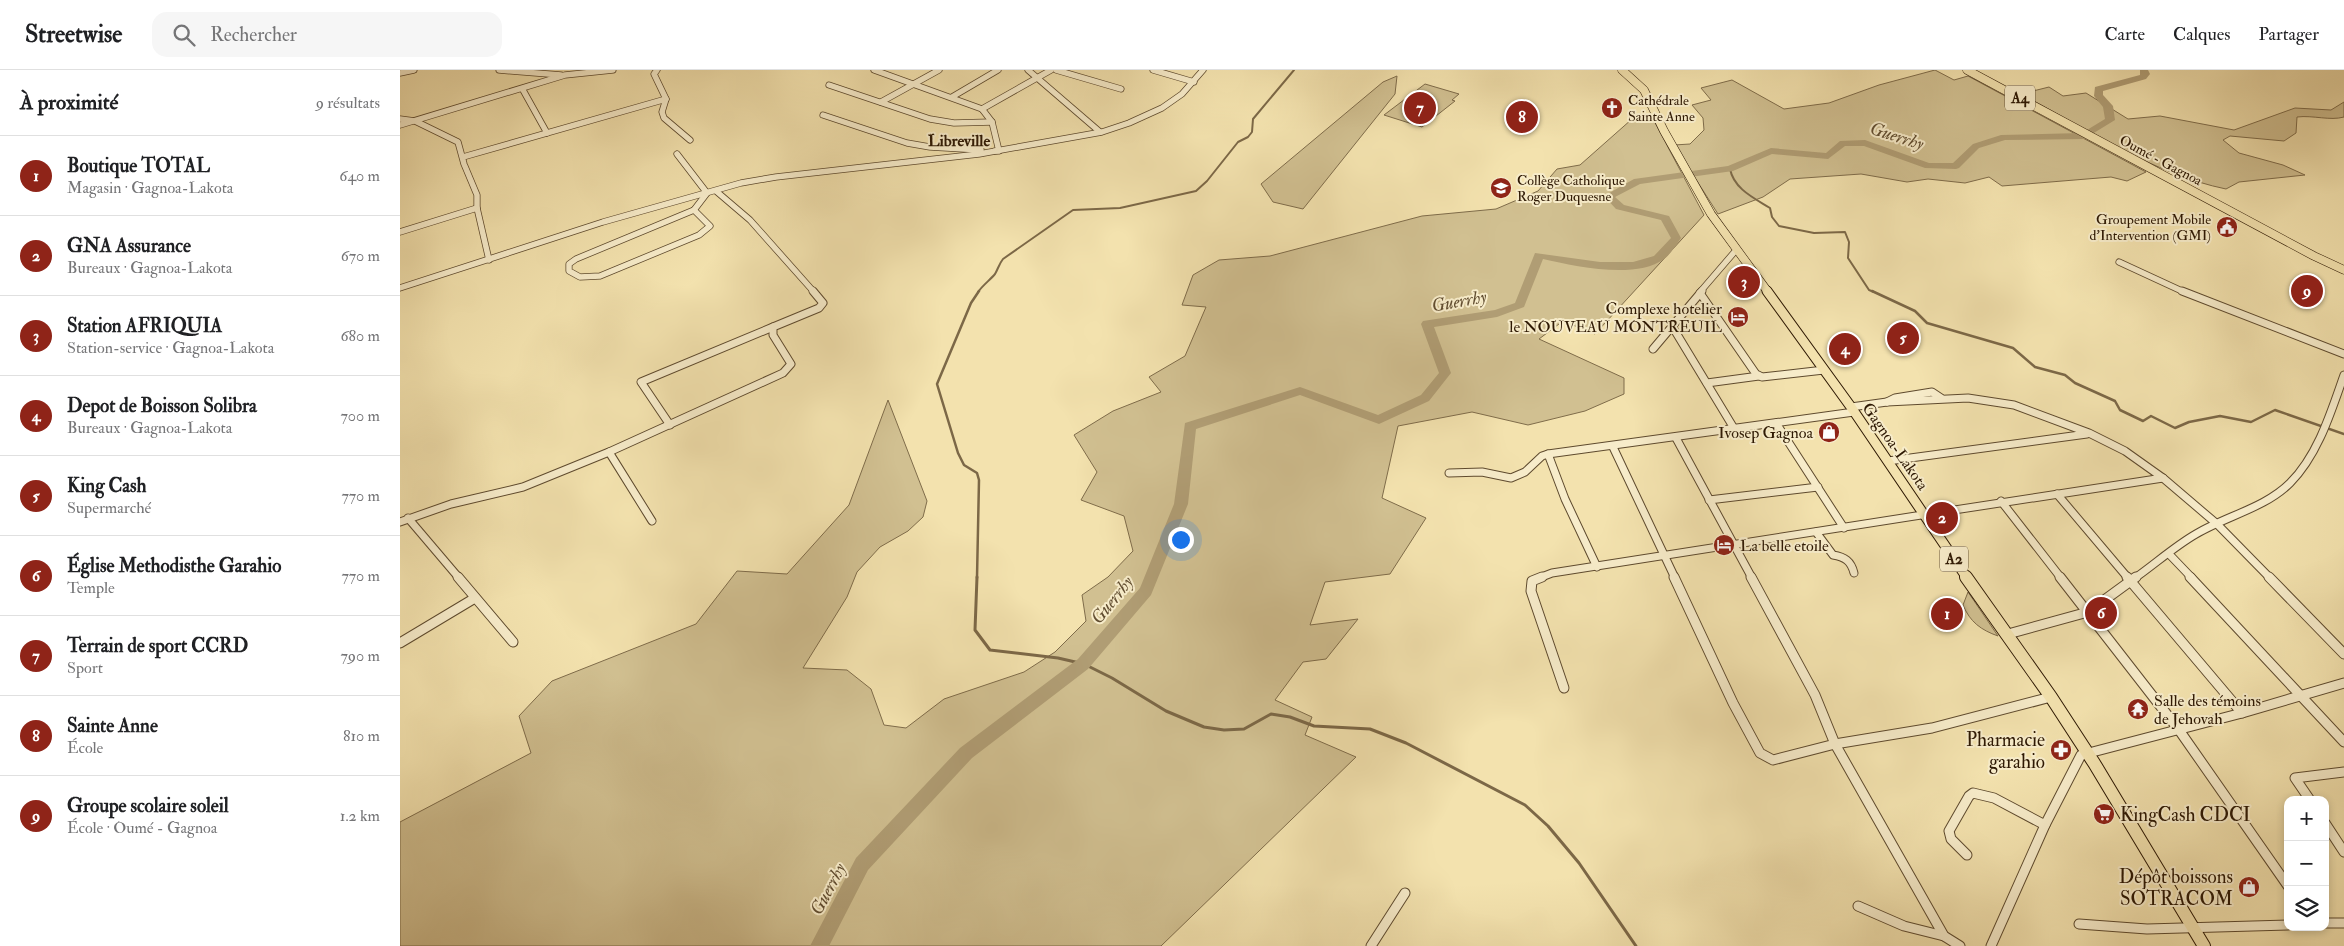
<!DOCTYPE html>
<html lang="fr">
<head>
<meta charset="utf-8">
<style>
  :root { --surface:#fff; --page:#f6f6f6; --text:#202124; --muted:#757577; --line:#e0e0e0; --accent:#8f2418 }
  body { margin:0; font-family:"IM FELL Double Pica",serif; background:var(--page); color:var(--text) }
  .controls { position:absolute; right:15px; bottom:15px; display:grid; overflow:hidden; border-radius:10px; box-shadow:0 2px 8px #0003 }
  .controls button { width:45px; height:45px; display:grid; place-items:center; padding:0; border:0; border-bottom:1px solid var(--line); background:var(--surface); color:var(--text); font:25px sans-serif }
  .you { position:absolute; left:780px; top:469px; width:18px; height:18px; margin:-12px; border:4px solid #fff; border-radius:50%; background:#1a73e8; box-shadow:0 0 0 8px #1a73e833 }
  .badge { display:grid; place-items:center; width:32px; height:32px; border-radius:50%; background:var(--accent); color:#fff; font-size:16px; font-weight:700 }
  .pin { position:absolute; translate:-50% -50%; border:2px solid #fff; box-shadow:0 1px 5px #0006 }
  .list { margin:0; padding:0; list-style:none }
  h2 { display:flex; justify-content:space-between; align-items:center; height:65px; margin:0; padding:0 20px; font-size:21px }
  h2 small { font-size:16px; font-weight:400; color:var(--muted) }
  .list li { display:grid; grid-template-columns:32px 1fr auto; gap:15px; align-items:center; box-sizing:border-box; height:80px; padding:0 20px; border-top:1px solid var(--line) }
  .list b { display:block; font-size:19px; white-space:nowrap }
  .list p { margin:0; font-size:16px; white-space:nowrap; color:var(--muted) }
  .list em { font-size:16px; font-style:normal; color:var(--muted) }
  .icon { flex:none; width:28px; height:28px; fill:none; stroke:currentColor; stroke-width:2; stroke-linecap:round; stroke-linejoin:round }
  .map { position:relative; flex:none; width:1944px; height:876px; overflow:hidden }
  header { display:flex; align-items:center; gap:30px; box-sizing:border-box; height:70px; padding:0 25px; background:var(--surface); border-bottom:1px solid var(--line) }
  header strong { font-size:24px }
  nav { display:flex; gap:28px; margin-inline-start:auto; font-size:18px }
  .search { width:350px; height:45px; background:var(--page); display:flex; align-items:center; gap:12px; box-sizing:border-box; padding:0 18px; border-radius:15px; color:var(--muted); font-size:19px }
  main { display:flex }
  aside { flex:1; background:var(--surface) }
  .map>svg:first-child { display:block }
</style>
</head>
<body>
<header>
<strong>Streetwise</strong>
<div class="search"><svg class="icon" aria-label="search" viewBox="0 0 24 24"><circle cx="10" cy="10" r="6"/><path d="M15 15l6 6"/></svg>Rechercher</div>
<nav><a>Carte</a><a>Calques</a><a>Partager</a></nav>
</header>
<main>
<aside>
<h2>À proximité<small>9 résultats</small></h2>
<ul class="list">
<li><span class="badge">1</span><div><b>Boutique TOTAL</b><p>Magasin · Gagnoa-Lakota</p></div><em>640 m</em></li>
<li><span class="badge">2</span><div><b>GNA Assurance</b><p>Bureaux · Gagnoa-Lakota</p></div><em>670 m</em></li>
<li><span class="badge">3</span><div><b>Station AFRIQUIA</b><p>Station-service · Gagnoa-Lakota</p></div><em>680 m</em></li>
<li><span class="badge">4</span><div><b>Depot de Boisson Solibra</b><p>Bureaux · Gagnoa-Lakota</p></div><em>700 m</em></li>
<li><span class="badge">5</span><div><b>King Cash</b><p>Supermarché</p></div><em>770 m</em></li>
<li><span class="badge">6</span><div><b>Église Methodisthe Garahio</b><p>Temple</p></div><em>770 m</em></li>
<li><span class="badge">7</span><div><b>Terrain de sport CCRD</b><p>Sport</p></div><em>790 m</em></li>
<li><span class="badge">8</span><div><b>Sainte Anne</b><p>École</p></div><em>810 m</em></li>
<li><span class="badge">9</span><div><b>Groupe scolaire soleil</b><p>École · Oumé - Gagnoa</p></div><em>1.2 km</em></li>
</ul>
</aside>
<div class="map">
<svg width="1944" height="876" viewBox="0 0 1944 876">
  <rect width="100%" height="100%" fill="#f3e2ae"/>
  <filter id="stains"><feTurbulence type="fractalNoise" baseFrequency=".004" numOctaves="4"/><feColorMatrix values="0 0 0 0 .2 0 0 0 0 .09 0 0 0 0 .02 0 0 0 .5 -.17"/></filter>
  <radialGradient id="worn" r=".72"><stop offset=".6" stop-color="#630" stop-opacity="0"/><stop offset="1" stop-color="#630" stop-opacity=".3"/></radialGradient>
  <g fill="#d1c091" stroke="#7f6c4a">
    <path d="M 1535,0 L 1554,10 L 1568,6 L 1746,102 L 1727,111 L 1711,107 L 1602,116 L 1589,107 L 1565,113 L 1528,109 L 1507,112 L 1461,104 L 1390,109 L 1363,127 L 1318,144 L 1274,75 L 1290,74 L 1304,60 L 1303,48 L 1292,35 L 1311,30 L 1301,18 L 1332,10 L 1384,39 L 1429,33 L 1479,15 Z"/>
    <path d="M 997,6 L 995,24 L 903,139 L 873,132 L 861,114 L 983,12 Z"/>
    <path d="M 1025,14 L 1059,24 L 1052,30 L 1055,31 L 1022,57 L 984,45 Z"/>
    <path d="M 1649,17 L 1663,26 L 1686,23 L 1728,49 L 1760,46 L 1834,60 L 1895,38 L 1931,40 L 1944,32 L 1944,47 C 1930,51 1913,45 1897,47 L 1896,63 L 1884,71 L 1830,66 L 1823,70 L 1839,83 L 1883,95 L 1905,105 L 1839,112 L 1826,119 C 1753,104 1687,59 1621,24 Z"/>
    <path d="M 1232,49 L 1253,49 L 1304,145 L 1195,264 L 1163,251 L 1139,269 L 1224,308 L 1224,324 L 1185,341 L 1128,355 L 1072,342 L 998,356 L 982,428 L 1026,448 L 990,504 L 925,512 L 910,555 L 958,549 L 926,589 L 903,592 L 875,630 L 912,647 L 905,665 L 956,687 L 761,876 L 0,876 L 0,752 L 131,683 L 119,646 L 152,611 L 296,554 L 337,501 L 387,504 L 449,435 L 488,330 L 527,431 L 523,447 L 508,461 L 480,477 L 457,502 L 447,527 L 403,598 L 447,600 L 471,619 L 484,655 L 506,658 L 544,629 L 624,602 L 655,582 L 686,551 L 682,525 L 708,507 L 733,481 L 724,446 L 681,430 L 697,402 L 674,365 L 713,341 L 761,322 L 749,307 L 785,286 L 806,237 L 782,235 L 793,205 L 819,190 L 870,186 L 1022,146 L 1096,139 L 1138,121 L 1157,99 L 1180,95 Z"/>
    <path d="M 1568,522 L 1598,566 C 1581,560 1570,552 1563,535 Z"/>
  </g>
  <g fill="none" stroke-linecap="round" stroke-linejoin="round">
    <g stroke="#7c6847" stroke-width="2">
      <path d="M 1330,99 C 1334,119 1354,128 1370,138 L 1372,147 L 1379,156 L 1414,163 L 1445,162 L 1449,172 L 1448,188 L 1469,220 L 1474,222"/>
      <path d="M 578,222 C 583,215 590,210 595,204 C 598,199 599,194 603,189 L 673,140 L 720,138 L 796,121 L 807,111 L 838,72 L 848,67 L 852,62 L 853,49 L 894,0"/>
    </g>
    <g stroke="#7c6847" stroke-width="2.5">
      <path d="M 1472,221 L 1515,241 L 1527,253 L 1613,278 L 1635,297 L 1665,305 L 1675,313 L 1715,331 L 1720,340 L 1743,351 L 1751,346 L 1775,358 L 1789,352 L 1820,346 L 1851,352 L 1875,340 L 1944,364"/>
      <path d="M 577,508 L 579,410 L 577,403 L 564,395 L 558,383 L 537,314 L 571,233 L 579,221"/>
    </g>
    <path stroke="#7c6847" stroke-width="3" d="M 577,507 L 575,560 L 590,580 L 658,588 L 684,594 L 712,608 L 766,641 L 804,657 L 824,660 L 844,659 L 871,644 L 890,647 L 914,656 L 970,659 L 1006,673 L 1125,735 L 1148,756 L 1179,793 L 1236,876"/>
    <path fill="#b09d74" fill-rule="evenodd" d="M 1740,0 L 1748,0 L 1750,4 L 1746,9 L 1703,21 L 1703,25 L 1713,36 L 1715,50 L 1684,69 L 1605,70 L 1579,78 L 1559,98 L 1556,99 L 1525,98 L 1464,76 L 1445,76 L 1428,89 L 1372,84 L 1333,101 L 1240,114 L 1215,127 L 1224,135 L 1269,146 L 1281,168 C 1276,175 1271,184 1264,189 C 1235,210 1175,196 1143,189 L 1124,237 L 1097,247 L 1034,257 L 1051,303 L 1029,331 L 979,354 L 900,325 L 796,359 L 788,434 L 751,525 L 688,599 L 572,688 L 468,800 L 429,876 L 410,876 L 456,788 L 560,678 L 678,589 L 740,518 L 774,434 L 785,353 L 900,317 L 978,345 L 1021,325 L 1039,303 L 1021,254 L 1023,251 L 1095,240 L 1115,233 L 1135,183 L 1200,192 L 1233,192 L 1254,186 L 1271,168 L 1261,150 L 1216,139 L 1204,126 L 1234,109 L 1328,96 L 1371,78 L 1426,83 L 1440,71 L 1465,70 L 1529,93 L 1553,93 L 1573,74 L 1601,65 L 1682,63 L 1705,49 L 1703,37 L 1694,26 L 1695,17 L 1740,5 Z"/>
    <g stroke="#5e4a2e" stroke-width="7">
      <g id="minor-far2">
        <path d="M 99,0 L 161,5"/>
        <path d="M 257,0 L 254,4 L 266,29 L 262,42 L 264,48 L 290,70"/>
        <path d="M 474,0 L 582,39 L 592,52 L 599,81 L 595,81"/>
        <path d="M 628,0 L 700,62"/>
        <path d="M 656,0 L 721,19"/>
        <path d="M 753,0 L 794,12"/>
        <path d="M 0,3 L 14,0"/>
        <path d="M 429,15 L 530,49 L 554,53 L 592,52"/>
        <path d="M 123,20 L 147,63"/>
        <path d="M 552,27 L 598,0"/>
        <path d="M 481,32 L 539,0"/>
        <path d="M 582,39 L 651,0"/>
        <path d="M 423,45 L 507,73 L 530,77 L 581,80"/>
        <path d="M 0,49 L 15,51 L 58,72 L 64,94 L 77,125 L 77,138 L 89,190"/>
        <path d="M 0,55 L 165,5 L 213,0"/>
        <path d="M 277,84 L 307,123 L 294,140"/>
        <path d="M 63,87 L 266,29"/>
        <path d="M 316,121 L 350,150 L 414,222"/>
        <path d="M 294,140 L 310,156 L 299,165 L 200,206 L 180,207 L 169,201 L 169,194 L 176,189 Z"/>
        <path d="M 0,162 L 77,138"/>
        <path d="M 1719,192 L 1784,222"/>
        <path d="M 0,218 L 203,152 L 341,113 L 376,107 L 579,84 L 702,62 L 729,53 L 762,38 L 782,24 L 803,0"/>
        <path d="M 1300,222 L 1337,179"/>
      </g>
    </g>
    <g stroke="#5e4a2e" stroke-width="9">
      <g id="minor-far1">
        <path d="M 1782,221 L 1944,284"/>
        <path d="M 1300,223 L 1356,304 L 1362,307 L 1424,300"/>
        <path d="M 1272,256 L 1335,360"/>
        <path d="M 1253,279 L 1302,221"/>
        <path d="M 1307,313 L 1359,306"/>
        <path d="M 1487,332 L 1495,328 L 1532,322 L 1541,328"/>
        <path d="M 1451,337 L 1487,332 L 1568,328 L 1614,335 L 1689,363 L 1725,381 L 1763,408 L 1817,454 L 1870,508"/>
        <path d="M 1376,353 L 1444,458"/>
        <path d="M 270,355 L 241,312 L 373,257"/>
        <path d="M 1276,368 L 1352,508"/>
        <path d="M 1213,377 L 1275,508"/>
        <path d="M 209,382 L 252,451"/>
        <path d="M 1148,384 L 1165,429 L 1197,497"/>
        <path d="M 1488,391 L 1687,364"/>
        <path d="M 1049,403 L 1082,402 L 1111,408 L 1125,402 L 1142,386 L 1148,384 L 1454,342"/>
        <path d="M 1657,424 L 1728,508"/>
        <path d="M 1309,430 L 1418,417"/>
        <path d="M 1601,431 L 1661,508"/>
        <path d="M 8,448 L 59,508"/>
        <path d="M 0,452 L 51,434 L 123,417 L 209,382 L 383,303 L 391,294 L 373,265 L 373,257 L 419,238 L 423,233 L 413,221"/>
        <path d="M 1416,462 L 1433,485 C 1445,487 1451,491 1454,503"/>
        <path d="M 1769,484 L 1792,508"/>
        <path d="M 1139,508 L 1152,503 C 1356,472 1559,438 1763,408"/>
        <path d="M 1735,508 C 1755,494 1775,476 1796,464 C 1826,446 1865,438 1890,413 C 1918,385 1931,342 1944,305"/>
      </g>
    </g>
    <g stroke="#5e4a2e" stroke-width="11">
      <g id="minor">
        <path d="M 58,507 L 113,572"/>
        <path d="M 1142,507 L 1132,511 L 1131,521 L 1164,618"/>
        <path d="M 1274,507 L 1333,633 L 1360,683 L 1373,690 L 1435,674 L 1532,658 L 1651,627"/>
        <path d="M 1351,507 L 1415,625 L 1435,674 L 1544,866 L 1560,876"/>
        <path d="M 1660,507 L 1779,660 L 1888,816"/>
        <path d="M 1727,507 L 1842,643"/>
        <path d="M 1790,507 L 1944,672"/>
        <path d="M 1869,507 L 1944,584"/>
        <path d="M 1608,564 L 1688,542 L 1736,507"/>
        <path d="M 0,573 L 75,528"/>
        <path d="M 1910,730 L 1895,708 L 1944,702"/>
        <path d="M 1925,753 L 1944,782"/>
        <path d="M 1567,785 L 1551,769 L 1549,761 L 1569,726 L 1573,723 L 1594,728 L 1645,755"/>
        <path d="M 1458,836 L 1504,856 L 1544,866"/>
        <path d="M 1925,853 L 1944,853"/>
        <path d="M 1679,854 L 1747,859 L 1888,855"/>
        <path d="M 971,876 L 1005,823"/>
        <path d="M 1591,876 L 1645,755 L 1681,685 L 1842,643 L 1944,613"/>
      </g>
    </g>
    <g stroke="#2d1803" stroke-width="9">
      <g id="major-far2">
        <path d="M 1222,0 L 1244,20 L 1264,61 L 1311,144 L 1368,222"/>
        <path d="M 1567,0 L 1914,186 L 1944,200"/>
      </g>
    </g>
    <g stroke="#2d1803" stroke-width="11">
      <path id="major-far1" d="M 1367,221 L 1451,337 L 1567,508"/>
    </g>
    <g stroke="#2d1803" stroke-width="14">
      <path id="major" d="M 1566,507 L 1651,627 L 1694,693 L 1804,876"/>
    </g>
    <use href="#minor-far2" stroke="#f7ecca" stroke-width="5.5"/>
    <use href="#minor-far1" stroke="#f7ecca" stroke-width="7"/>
    <use href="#minor" stroke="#f7ecca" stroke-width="9"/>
    <use href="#major-far2" stroke="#f3e2ae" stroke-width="8"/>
    <use href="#major-far1" stroke="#f3e2ae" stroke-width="9"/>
    <use href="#major" stroke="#f3e2ae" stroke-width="12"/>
  </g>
  <defs>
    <g id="church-disc" transform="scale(1.125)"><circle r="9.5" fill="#8f2418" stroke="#f7ecca"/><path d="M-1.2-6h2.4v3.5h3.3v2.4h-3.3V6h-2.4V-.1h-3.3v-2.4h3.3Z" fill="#fff"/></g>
    <g id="school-disc" transform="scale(1.125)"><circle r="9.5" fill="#8f2418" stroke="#f7ecca"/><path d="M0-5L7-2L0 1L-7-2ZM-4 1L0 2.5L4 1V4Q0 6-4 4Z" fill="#fff"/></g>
    <g id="civic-disc" transform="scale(1.125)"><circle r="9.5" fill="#8f2418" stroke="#f7ecca"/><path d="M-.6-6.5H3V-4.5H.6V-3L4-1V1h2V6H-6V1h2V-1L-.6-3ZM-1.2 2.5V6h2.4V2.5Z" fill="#fff"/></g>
    <g id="hotel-disc" transform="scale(1.125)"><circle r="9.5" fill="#8f2418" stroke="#f7ecca"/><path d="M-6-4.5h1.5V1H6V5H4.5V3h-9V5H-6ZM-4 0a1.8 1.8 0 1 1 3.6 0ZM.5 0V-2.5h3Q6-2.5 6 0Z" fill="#fff"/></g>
    <g id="shop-disc" transform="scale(1.125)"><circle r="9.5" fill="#8f2418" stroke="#f7ecca"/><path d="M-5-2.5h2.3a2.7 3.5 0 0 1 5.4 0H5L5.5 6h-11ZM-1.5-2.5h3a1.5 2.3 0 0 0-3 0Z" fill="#fff"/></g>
    <g id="temple-disc" transform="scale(1.125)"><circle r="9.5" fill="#8f2418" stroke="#f7ecca"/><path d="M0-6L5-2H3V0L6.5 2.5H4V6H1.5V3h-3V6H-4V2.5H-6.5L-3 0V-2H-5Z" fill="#fff"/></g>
    <g id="pharmacy-disc" transform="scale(1.125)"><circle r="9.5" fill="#8f2418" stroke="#f7ecca"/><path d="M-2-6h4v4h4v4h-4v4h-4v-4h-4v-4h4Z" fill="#fff"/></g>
    <g id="supermarket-disc" transform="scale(1.125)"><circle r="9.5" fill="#8f2418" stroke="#f7ecca"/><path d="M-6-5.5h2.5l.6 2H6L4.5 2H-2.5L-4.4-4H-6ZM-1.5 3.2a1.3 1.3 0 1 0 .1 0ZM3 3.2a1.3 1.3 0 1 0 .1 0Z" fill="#fff"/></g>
  </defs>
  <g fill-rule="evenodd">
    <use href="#church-disc" x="1212" y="38"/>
    <use href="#school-disc" x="1101" y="118"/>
    <use href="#civic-disc" x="1827" y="157"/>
    <use href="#hotel-disc" x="1338" y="247"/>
    <use href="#shop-disc" x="1429" y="362"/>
    <use href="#hotel-disc" x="1324" y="475"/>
    <use href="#temple-disc" x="1738" y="639"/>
    <use href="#pharmacy-disc" x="1661" y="680"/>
    <use href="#supermarket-disc" x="1704" y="744"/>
    <use href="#shop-disc" x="1849" y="817"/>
  </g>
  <g text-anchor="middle" stroke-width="4" stroke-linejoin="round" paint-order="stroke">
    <g font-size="14" fill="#2d1803" stroke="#f7ecca" text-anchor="start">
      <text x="1228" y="35">Cathédrale<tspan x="1228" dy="16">Sainte Anne</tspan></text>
      <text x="1117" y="115">Collège Catholique<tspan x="1117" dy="16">Roger Duquesne</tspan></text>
      <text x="1811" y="154" text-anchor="end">Groupement Mobile<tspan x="1811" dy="16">d'Intervention (GMI)</tspan></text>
    </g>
    <g font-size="14" fill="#2d1803" stroke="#f7ecca">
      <text transform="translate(1761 90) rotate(28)" y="5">Oumé - Gagnoa</text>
    </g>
    <g fill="#f7ecca" stroke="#6a583f" stroke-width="1">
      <rect x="1605" y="15.5" width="30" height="25" rx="4"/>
      <rect x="1540" y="476.5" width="28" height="25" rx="4"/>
    </g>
    <g font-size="15" font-weight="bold" fill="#2d1803">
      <text x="1620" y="33">A4</text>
      <text x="1554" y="494">A2</text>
    </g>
    <g font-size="16" font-weight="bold" fill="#2d1803" stroke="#f7ecca">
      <text x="559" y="76">Libreville</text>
    </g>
    <g font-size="16" fill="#2d1803" stroke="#f7ecca" text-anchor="end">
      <text x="1322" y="244">Complexe hotelier<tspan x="1322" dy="18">le NOUVEAU MONTREUIL</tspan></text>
      <text x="1413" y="368">Ivosep Gagnoa</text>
      <text x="1340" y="481" text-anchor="start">La belle etoile</text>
      <text x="1754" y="636" text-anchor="start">Salle des témoins<tspan x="1754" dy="18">de Jehovah</tspan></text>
    </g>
    <g font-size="16" fill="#2d1803" stroke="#f7ecca">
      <text transform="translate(1496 376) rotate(55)" y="6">Gagnoa-Lakota</text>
    </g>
    <g font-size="18" font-style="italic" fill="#614d30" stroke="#f7ecca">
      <text transform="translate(1497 66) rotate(18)" y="6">Guerrhy</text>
      <text transform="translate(1059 231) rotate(-10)" y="6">Guerrhy</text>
      <text transform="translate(712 530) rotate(-51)" y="6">Guerrhy</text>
      <text transform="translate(428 819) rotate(-62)" y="6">Guerrhy</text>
    </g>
    <g font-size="19" fill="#2d1803" stroke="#f7ecca" text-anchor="end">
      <text x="1645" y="676">Pharmacie<tspan x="1645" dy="22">garahio</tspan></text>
      <text x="1720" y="751" text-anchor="start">KingCash CDCI</text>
      <text x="1833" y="813">Dépôt boissons<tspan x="1833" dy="22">SOTRACOM</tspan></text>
    </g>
  </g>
  <rect width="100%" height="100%" filter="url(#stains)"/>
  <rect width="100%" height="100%" fill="url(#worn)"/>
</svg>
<div class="controls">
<button>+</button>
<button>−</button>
<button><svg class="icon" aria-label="layers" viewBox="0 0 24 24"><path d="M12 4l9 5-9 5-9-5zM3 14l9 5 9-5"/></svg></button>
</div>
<div class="you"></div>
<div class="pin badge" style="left:1547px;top:544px">1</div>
<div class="pin badge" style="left:1542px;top:448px">2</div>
<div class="pin badge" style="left:1344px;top:212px">3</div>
<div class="pin badge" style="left:1445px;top:279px">4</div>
<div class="pin badge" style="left:1503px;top:268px">5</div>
<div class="pin badge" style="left:1701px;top:543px">6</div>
<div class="pin badge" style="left:1020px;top:38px">7</div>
<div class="pin badge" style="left:1122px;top:47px">8</div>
<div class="pin badge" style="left:1907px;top:221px">9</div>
</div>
</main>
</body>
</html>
